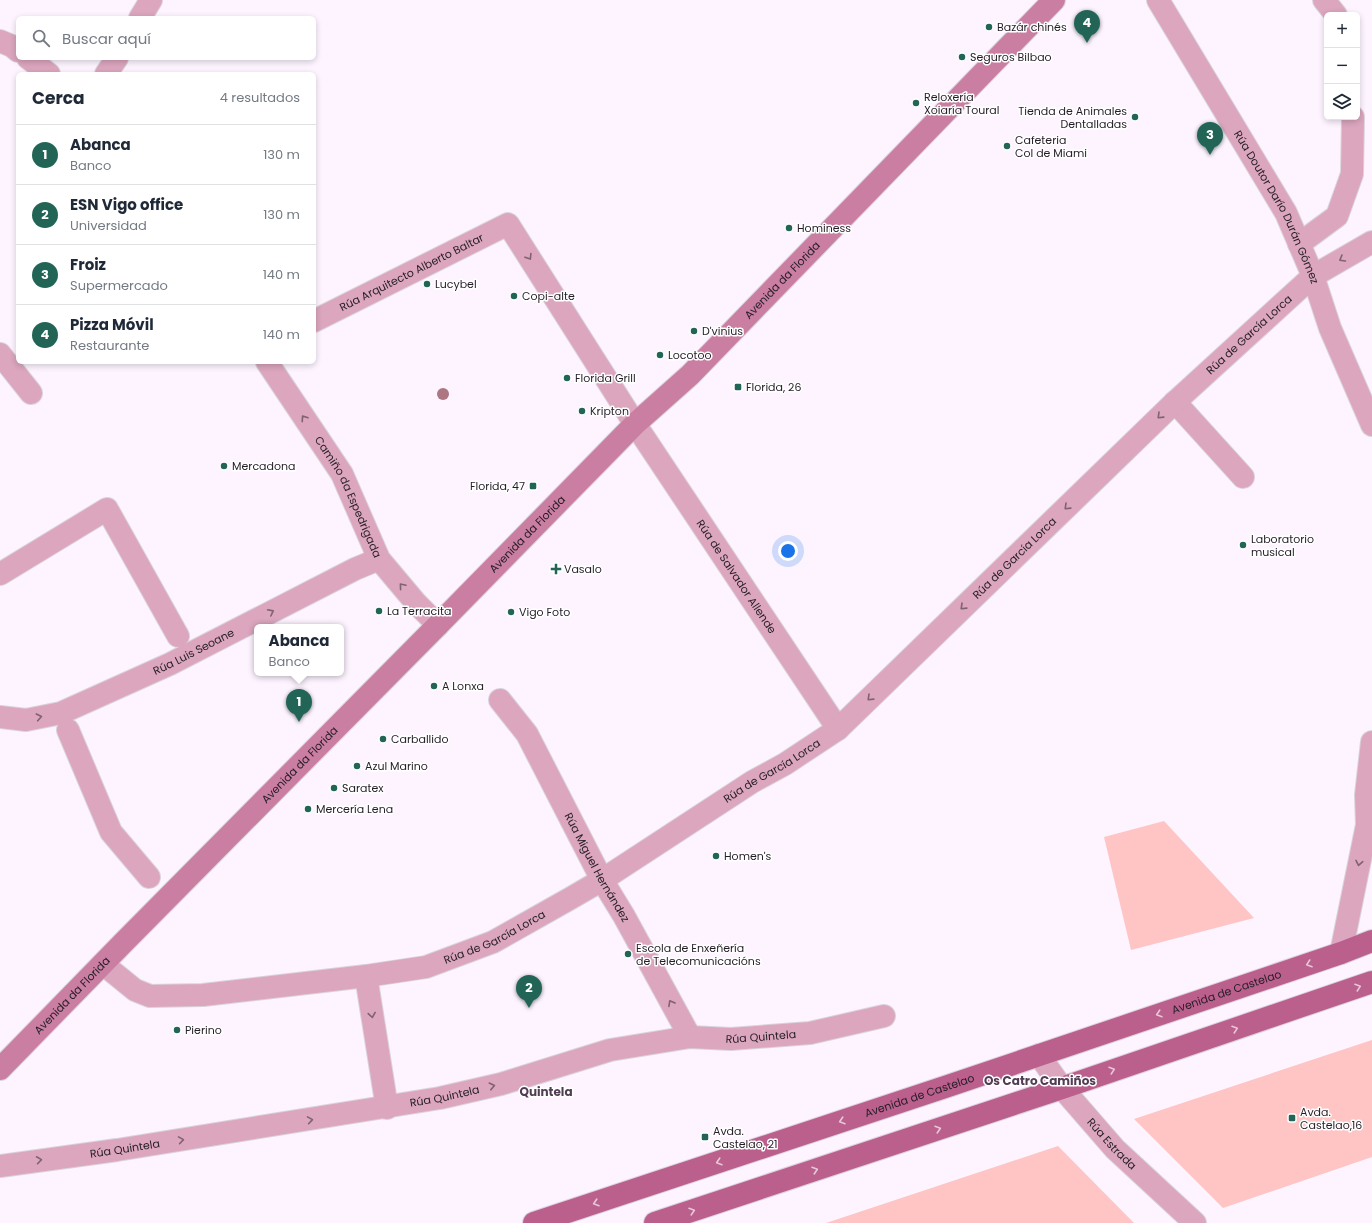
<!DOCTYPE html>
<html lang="es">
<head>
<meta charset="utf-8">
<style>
  :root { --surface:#fff; --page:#f2f2f3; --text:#1f2937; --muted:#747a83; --line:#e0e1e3; --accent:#226556 }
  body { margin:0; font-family:Poppins,sans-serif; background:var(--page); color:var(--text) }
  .controls { position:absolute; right:12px; top:12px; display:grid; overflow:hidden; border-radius:6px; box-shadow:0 2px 6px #0003 }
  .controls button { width:36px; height:36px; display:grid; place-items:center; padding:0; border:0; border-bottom:1px solid var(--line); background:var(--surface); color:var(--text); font:20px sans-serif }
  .you { position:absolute; left:788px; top:551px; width:14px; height:14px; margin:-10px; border:3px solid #fff; border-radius:50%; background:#1a73e8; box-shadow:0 0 0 6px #1a73e833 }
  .badge { display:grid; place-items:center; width:26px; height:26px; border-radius:50%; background:var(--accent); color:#fff; font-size:13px; font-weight:700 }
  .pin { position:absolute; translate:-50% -33px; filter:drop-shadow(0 1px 2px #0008) }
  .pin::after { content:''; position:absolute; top:21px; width:14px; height:12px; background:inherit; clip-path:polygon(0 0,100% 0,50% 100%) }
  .popup { position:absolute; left:254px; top:624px; width:90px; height:52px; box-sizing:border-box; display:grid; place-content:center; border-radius:6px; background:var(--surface); filter:drop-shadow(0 1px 3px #0005); font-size:13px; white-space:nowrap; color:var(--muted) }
  .popup b { font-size:15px; color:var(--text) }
  .popup::after { content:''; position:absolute; left:50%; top:100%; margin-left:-8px; border:8px solid transparent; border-top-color:var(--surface) }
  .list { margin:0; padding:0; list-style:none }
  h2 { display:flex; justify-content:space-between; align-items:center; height:52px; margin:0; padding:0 16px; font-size:17px }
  h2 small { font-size:13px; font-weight:400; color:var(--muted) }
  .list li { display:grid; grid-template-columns:26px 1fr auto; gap:12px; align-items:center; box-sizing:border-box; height:60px; padding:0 16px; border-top:1px solid var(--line) }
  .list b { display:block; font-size:15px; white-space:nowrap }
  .list p { margin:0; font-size:13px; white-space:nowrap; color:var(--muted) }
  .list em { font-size:13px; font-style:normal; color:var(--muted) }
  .icon { flex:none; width:22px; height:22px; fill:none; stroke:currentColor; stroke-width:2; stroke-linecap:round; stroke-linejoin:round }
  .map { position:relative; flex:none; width:1372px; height:1223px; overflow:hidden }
  .search { position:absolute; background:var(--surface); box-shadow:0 2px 6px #0003; left:16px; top:16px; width:300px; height:44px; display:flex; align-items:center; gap:10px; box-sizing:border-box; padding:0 14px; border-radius:6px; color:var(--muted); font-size:15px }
  .panel { position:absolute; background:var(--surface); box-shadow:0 2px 6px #0003; left:16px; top:72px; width:300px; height:292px; border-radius:6px }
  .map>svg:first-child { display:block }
</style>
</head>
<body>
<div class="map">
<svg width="1372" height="1223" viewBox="0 0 1372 1223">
  <rect width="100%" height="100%" fill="#fdf4ff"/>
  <g fill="#fec5c4">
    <path d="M 1164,821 L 1254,918 L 1131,950 L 1104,837 Z"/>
    <path d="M 1372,1040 L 1372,1157 L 1223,1208 L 1134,1119 Z"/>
    <path d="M 1058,1146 L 1134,1223 L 826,1223 Z"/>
  </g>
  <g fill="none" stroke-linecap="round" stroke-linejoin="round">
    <g stroke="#dad2dc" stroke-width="24">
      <g id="pedestrian">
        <path d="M 0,574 L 107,509 L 178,636"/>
        <path d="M 68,730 L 111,832 L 149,877"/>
      </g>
    </g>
    <g stroke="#dad2dc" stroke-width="24">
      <g id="minor">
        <path id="s1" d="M 1158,0 L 1286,213 L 1313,276 L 1330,328 L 1372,425"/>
        <path d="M 1324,0 L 1336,15"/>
        <path d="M 140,18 L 151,0"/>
        <path d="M 0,41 L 12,46 L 18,51"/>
        <path d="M 28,58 L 49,74"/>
        <path d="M 106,74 L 117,58"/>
        <path d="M 1299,244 L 1337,216 L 1352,174 L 1353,117"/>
        <path id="s2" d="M 314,321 L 508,224 L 635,424 L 838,729"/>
        <path d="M 0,354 L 31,393"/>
        <path id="s3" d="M 267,362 L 342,474 L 379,559 L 416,603 L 438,625"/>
        <path d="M 1175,402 L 1243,477"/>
        <path id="s4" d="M 500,700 L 527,734 L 602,880 L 624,916 L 690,1037"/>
        <path id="s5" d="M 0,717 L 26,720 L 61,713 L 170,664 L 355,569 L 379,559"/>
        <path d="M 1341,953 L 1367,825 L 1366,795 L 1372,742"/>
        <path id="s6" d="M 103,964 L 135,990 L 150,996 L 203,995 L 366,976 L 426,967 L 493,942 L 571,898 L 602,880 L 752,782 L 785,764 L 838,729 L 1175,402 L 1313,276 L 1372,242"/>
        <path d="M 366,976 L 387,1108"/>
        <path id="s7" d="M 1039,1055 L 1062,1088 L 1115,1149 L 1195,1223"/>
        <path id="s8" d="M 0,1166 L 117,1150 L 440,1098 L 501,1084 L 610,1050 L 690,1037 L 731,1039 L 810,1033 L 884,1016"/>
      </g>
    </g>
    <g stroke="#dad2dc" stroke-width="24">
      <g id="secondary">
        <path id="s9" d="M 0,1069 L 123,943 L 438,625 L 635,424 L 690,375 L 1054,0"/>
      </g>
    </g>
    <g stroke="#dad2dc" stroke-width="24">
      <g id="primary">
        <path id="s10" d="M 534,1223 L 948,1086 L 1341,953 L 1372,941"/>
        <path d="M 655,1223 L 1062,1088 L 1372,982"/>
      </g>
    </g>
    <use href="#pedestrian" stroke="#dba6be" stroke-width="22"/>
    <use href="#minor" stroke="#dba6be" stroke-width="22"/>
    <use href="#secondary" stroke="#ca7ea2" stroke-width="22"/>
    <use href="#primary" stroke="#bb5f8d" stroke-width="22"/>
  </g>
  <circle fill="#ac7682" cx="443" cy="394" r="6"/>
  <defs><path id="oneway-chevron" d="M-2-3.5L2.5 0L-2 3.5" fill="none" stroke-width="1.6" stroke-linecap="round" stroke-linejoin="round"/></defs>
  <g stroke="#806272">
    <use href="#oneway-chevron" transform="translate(529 257) rotate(58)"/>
    <use href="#oneway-chevron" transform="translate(1342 259) rotate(150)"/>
    <use href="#oneway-chevron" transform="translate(1160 416) rotate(136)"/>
    <use href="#oneway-chevron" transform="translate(304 418) rotate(-124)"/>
    <use href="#oneway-chevron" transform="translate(1067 507) rotate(136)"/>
    <use href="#oneway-chevron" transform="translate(402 586) rotate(-130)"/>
    <use href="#oneway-chevron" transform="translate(963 607) rotate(136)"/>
    <use href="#oneway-chevron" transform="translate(271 612) rotate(-27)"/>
    <use href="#oneway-chevron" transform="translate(870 698) rotate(136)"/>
    <use href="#oneway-chevron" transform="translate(39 717) rotate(-11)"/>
    <use href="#oneway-chevron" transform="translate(1359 863) rotate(101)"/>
    <use href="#oneway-chevron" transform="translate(671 1003) rotate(-119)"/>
    <use href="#oneway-chevron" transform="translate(372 1015) rotate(81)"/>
    <use href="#oneway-chevron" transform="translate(492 1086) rotate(-13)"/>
    <use href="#oneway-chevron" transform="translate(310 1120) rotate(-9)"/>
    <use href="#oneway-chevron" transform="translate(181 1140) rotate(-9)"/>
    <use href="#oneway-chevron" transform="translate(39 1160) rotate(-8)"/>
  </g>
  <g stroke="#e7c7d7">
    <use href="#oneway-chevron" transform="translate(1309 964) rotate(161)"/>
    <use href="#oneway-chevron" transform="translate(1358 987) rotate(-19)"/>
    <use href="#oneway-chevron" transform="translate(1159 1014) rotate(162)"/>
    <use href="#oneway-chevron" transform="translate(1235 1029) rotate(-19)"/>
    <use href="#oneway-chevron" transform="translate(1112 1070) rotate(-19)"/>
    <use href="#oneway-chevron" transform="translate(842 1121) rotate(162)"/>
    <use href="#oneway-chevron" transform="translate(938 1129) rotate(-18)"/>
    <use href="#oneway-chevron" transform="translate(719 1162) rotate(162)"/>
    <use href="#oneway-chevron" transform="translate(815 1170) rotate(-18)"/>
    <use href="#oneway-chevron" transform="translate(596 1203) rotate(162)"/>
    <use href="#oneway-chevron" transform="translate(692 1211) rotate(-18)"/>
  </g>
  <g fill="#226556" stroke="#fff" stroke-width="1.5">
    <circle cx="989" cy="27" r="4"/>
    <circle cx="962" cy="57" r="4"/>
    <circle cx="916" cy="103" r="4"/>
    <circle cx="1135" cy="117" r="4"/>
    <circle cx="1007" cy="146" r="4"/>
    <circle cx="789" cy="228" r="4"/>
    <circle cx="427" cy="284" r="4"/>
    <circle cx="514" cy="296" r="4"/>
    <circle cx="694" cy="331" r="4"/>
    <circle cx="660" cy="355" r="4"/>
    <circle cx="567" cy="378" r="4"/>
    <rect x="734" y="383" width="8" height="8" rx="2"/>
    <circle cx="582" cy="411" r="4"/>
    <circle cx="224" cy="466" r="4"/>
    <rect x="529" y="482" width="8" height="8" rx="2"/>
    <circle cx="1243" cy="545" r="4"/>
    <path d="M554 563h4v4h4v4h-4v4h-4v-4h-4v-4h4z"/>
    <circle cx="379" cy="611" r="4"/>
    <circle cx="511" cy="612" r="4"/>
    <circle cx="434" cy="686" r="4"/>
    <circle cx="383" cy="739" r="4"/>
    <circle cx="357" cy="766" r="4"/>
    <circle cx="334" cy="788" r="4"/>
    <circle cx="308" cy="809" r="4"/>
    <circle cx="716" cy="856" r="4"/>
    <circle cx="628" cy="954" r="4"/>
    <circle cx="177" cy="1030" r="4"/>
    <rect x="1288" y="1114" width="8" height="8" rx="2"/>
    <rect x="701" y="1133" width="8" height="8" rx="2"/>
  </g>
  <g text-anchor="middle" stroke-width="3" stroke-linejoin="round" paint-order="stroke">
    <g font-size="11" fill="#251d27" stroke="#fff" text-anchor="start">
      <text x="997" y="31">Bazár chinés</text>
      <text x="970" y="61">Seguros Bilbao</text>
      <text x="924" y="101">Reloxería<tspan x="924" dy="13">Xoiaría Toural</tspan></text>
      <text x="1127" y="115" text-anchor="end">Tienda de Animales<tspan x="1127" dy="13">Dentalladas</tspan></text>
      <text x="1015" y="144">Cafeteria<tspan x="1015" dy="13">Col de Miami</tspan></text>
      <text x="797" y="232">Hominess</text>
      <text x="435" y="288">Lucybel</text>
      <text x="522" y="300">Copi-alte</text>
      <text x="702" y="335">D'vinius</text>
      <text x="668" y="359">Locotoo</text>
      <text x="575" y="382">Florida Grill</text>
      <text x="746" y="391">Florida, 26</text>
      <text x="590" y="415">Kripton</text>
      <text x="232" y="470">Mercadona</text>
      <text x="525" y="490" text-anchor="end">Florida, 47</text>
      <text x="1251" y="543">Laboratorio<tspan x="1251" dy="13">musical</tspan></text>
      <text x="564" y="573">Vasalo</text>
      <text x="387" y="615">La Terracita</text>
      <text x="519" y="616">Vigo Foto</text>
      <text x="442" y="690">A Lonxa</text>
      <text x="391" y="743">Carballido</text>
      <text x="365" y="770">Azul Marino</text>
      <text x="342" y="792">Saratex</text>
      <text x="316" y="813">Mercería Lena</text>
      <text x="724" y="860">Homen's</text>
      <text x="636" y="952">Escola de Enxeñería<tspan x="636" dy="13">de Telecomunicacións</tspan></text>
      <text x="185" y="1034">Pierino</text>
      <text x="1300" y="1116">Avda.<tspan x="1300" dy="13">Castelao,16</tspan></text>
      <text x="713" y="1135">Avda.<tspan x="713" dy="13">Castelao, 21</tspan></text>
    </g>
    <g font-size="11" fill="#251d27" stroke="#fff">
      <text dy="4" stroke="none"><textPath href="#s1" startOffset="239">Rúa Doutor Darío Durán Gómez</textPath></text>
      <text dy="4" stroke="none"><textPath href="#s2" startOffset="109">Rúa Arquitecto Alberto Baltar</textPath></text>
      <text dy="4" stroke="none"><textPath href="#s9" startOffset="1111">Avenida da Florida</textPath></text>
      <text dy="4" stroke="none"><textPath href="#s6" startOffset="1382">Rúa de García Lorca</textPath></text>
      <text dy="4" stroke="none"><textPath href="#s3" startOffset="158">Camiño da Espedrigada</textPath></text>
      <text dy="4" stroke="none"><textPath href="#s9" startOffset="751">Avenida da Florida</textPath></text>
      <text dy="4" stroke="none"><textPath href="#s6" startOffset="1058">Rúa de García Lorca</textPath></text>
      <text dy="4" stroke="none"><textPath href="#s2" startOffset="637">Rúa de Salvador Allende</textPath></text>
      <text dy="4" stroke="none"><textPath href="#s5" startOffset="208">Rúa Luis Seoane</textPath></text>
      <text dy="4" stroke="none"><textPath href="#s9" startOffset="427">Avenida da Florida</textPath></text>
      <text dy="4" stroke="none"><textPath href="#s6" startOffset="734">Rúa de García Lorca</textPath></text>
      <text dy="4" stroke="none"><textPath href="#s4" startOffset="194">Rúa Miguel Hernández</textPath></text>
      <text dy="4" stroke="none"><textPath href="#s6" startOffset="410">Rúa de García Lorca</textPath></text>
      <text dy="4" stroke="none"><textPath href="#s10" startOffset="730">Avenida de Castelao</textPath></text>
      <text dy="4" stroke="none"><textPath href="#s9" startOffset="103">Avenida da Florida</textPath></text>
      <text dy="4" stroke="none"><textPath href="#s8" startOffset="774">Rúa Quintela</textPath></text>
      <text dy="4" stroke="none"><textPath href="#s10" startOffset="406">Avenida de Castelao</textPath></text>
      <text dy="4" stroke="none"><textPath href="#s8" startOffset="450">Rúa Quintela</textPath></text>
      <text dy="4" stroke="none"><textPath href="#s7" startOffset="115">Rúa Estrada</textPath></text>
      <text dy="4" stroke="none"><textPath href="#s8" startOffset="126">Rúa Quintela</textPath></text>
    </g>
    <g font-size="12" font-weight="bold" fill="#513d54" stroke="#fff">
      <text x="1040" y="1085">Os Catro Camiños</text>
      <text x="546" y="1096">Quintela</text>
    </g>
  </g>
</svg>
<div class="controls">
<button>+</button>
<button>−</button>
<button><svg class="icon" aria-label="layers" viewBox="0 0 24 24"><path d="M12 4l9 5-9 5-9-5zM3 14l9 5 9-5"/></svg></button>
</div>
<div class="you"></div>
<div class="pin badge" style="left:299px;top:722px">1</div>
<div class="popup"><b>Abanca</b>Banco</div>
<div class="pin badge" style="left:529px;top:1008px">2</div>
<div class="pin badge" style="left:1210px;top:155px">3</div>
<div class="pin badge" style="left:1087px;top:43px">4</div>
<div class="search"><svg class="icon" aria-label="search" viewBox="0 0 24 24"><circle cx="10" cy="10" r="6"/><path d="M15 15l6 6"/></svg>Buscar aquí</div>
<section class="panel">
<h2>Cerca<small>4 resultados</small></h2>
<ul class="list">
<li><span class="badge">1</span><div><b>Abanca</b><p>Banco</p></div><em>130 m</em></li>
<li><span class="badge">2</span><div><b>ESN Vigo office</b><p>Universidad</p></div><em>130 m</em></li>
<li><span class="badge">3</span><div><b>Froiz</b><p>Supermercado</p></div><em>140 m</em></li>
<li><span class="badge">4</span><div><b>Pizza Móvil</b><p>Restaurante</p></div><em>140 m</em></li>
</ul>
</section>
</div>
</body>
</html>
